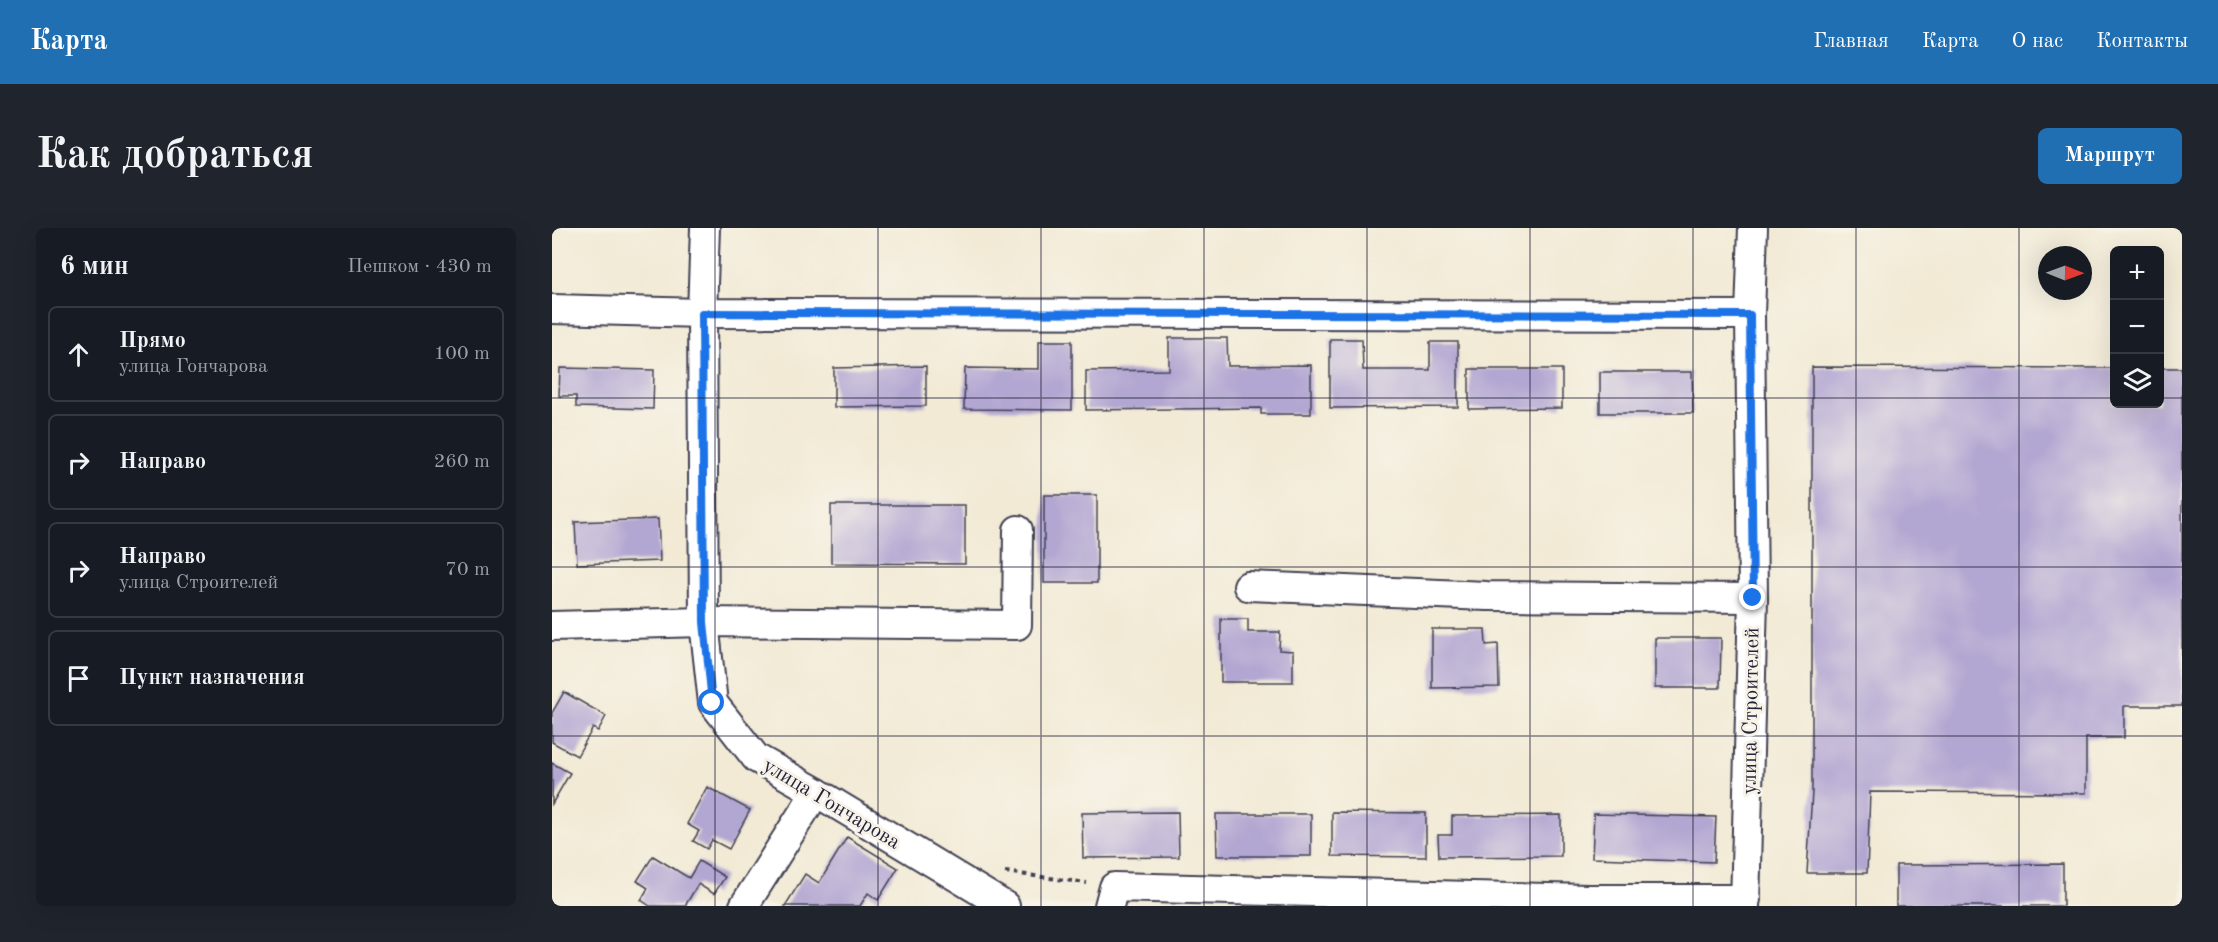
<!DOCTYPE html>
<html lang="ru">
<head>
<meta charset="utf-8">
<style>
  :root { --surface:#171b24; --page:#20242c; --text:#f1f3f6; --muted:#9ea1a6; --line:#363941; --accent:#1f6fb2 }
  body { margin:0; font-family:"Old Standard TT",serif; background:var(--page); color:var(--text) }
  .controls { position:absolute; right:18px; top:18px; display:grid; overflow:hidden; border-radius:9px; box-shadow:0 6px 24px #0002 }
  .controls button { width:54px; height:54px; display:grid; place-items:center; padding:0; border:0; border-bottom:2px solid var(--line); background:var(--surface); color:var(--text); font:30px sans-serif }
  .compass { position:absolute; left:1486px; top:18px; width:54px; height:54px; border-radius:50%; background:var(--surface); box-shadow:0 6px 24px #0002; rotate:91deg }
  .stop { position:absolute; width:18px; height:18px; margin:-14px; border:4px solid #1a73e8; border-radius:50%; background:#fff }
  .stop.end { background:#1a73e8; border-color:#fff; box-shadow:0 2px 6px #0008 }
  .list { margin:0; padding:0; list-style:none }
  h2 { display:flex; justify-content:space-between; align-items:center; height:78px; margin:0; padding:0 24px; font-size:26px }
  h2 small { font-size:20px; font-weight:400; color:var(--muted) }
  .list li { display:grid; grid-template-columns:39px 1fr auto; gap:18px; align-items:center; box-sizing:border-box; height:96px; margin:0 12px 12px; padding:0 12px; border:2px solid var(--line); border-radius:9px }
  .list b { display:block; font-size:22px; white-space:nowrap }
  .list p { margin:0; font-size:20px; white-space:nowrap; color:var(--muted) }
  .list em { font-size:20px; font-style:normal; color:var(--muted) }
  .icon { flex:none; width:33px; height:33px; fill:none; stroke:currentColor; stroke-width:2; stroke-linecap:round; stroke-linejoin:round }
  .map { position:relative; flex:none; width:1630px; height:678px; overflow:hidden; border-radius:9px }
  header { display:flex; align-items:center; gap:36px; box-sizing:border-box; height:84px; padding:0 30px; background:var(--accent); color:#fff }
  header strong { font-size:28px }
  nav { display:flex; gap:33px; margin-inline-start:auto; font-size:21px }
  .intro { display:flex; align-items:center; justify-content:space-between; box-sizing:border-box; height:144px; padding:0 36px }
  h1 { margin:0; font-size:42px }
  .button { padding:15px 27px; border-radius:9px; background:var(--accent); color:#fff; font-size:21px; font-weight:700 }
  main { display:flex; gap:36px; padding:0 36px }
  aside { flex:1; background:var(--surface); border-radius:9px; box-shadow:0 6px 24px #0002 }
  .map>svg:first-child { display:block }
</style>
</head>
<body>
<header>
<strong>Карта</strong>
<nav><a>Главная</a><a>Карта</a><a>О нас</a><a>Контакты</a></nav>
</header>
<div class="intro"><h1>Как добраться</h1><a class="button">Маршрут</a></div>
<main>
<aside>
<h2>6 мин<small>Пешком · 430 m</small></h2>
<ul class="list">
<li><svg class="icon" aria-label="ahead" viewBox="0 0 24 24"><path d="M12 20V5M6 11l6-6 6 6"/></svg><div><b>Прямо</b><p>улица Гончарова</p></div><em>100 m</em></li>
<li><svg class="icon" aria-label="right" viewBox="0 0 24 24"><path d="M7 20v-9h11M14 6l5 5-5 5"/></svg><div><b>Направо</b></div><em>260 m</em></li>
<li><svg class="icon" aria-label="right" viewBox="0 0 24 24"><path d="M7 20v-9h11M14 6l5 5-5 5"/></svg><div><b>Направо</b><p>улица Строителей</p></div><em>70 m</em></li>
<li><svg class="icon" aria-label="arrive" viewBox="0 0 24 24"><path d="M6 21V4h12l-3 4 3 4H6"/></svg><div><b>Пункт назначения</b></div></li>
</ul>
</aside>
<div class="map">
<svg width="1630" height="678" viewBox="0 0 1630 678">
  <rect width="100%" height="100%" fill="#f7f3e8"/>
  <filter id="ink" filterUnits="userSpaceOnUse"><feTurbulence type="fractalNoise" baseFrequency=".0167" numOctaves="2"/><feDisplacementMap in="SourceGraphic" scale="12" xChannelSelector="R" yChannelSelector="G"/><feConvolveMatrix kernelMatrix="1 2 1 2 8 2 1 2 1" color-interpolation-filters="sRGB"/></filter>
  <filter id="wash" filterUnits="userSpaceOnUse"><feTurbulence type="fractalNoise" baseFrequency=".008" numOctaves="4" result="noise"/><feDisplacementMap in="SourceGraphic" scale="24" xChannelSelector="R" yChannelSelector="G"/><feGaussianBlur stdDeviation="1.35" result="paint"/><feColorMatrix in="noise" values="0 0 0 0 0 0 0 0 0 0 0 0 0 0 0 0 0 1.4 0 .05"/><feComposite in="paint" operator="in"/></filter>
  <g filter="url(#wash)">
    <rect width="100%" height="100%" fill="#f2ead5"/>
    <g id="blocks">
      <g fill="#b2a6d2">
        <path d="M 617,110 L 675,110 L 676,138 L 759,137 L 759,186 L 709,186 L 709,180 L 534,182 L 534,143 L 617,142 Z"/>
        <path d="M 778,111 L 810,111 L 811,142 L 878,142 L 878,114 L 906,114 L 906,179 L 778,180 Z"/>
        <path d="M 487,113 L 520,113 L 520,182 L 412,181 L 413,140 L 487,141 Z"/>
        <path d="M 374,138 L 374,178 L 282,179 L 282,140 Z"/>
        <path d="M 1260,139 L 1562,140 L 1562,176 L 1608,176 L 1608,140 L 1630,140 L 1630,478 L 1572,478 L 1572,510 L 1534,510 L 1534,565 L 1318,564 L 1315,645 L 1255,645 L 1260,564 Z"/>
        <path d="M 8,140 L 102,142 L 101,181 L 24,179 L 24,168 L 7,168 Z"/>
        <path d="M 917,141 L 1010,141 L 1010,180 L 917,181 Z"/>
        <path d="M 1048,144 L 1140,144 L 1141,185 L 1048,185 Z"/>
        <rect x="492" y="267" width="53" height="88"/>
        <path d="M 279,277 L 413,277 L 413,336 L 279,335 Z"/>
        <path d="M 106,291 L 108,333 L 25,336 L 23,294 Z"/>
        <path d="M 669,391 L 696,391 L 696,404 L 728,404 L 727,422 L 741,423 L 741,454 L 669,454 Z"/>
        <path d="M 880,401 L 933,401 L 934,417 L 946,416 L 947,459 L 880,460 Z"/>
        <path d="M 1103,410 L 1169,410 L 1168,460 L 1103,460 Z"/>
        <path d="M 12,464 L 54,488 L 46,503 L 41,500 L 25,528 L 0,514 L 0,485 Z"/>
        <path d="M 0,535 L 18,545 L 0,576 Z"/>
        <path d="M 155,559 L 198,582 L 177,621 L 160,612 L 155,621 L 141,613 L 147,603 L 135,596 Z"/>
        <path d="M 626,584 L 627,629 L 531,630 L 530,585 Z"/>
        <path d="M 780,584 L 874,585 L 874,629 L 780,628 Z"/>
        <path d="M 664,586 L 759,586 L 759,628 L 665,628 Z"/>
        <path d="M 1042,586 L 1164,589 L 1162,634 L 1040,630 Z"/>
        <path d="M 1009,587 L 1009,628 L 887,629 L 886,607 L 900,607 L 900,588 Z"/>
        <path d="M 295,609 L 346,640 L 326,672 L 316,665 L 308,678 L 233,678 L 253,646 L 267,655 Z"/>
        <path d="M 101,628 L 137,650 L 147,633 L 173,649 L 162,666 L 146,656 L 133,678 L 98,678 L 89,672 L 96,660 L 85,653 Z"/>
        <path d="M 1511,636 L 1511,678 L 1344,678 L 1344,637 Z"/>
      </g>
    </g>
  </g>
  <g filter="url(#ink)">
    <use href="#blocks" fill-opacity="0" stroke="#414052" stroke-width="1.5"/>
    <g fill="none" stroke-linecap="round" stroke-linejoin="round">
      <g stroke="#414052" stroke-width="32">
        <g id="minor">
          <path d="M 153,0 L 150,85 L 152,394 L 161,475 L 204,530 L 264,564 L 453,678"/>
          <path d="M 0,81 L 150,85 L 1198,87"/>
          <path d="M 696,358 L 935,368 L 1201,370"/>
          <path d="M 0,398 L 152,394 L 465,397 L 466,302"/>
          <path d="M 192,678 L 264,564"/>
          <path d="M 557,678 L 562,659 L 1036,671 L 1194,671"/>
          <path d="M 1193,678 L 1201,370 L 1198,87 L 1201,0"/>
        </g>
      </g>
      <path stroke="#414052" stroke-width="4" stroke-dasharray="4.5 4.5" stroke-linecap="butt" d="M 453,644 L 535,655"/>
      <use href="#minor" stroke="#fff" stroke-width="28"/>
    </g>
  </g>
  <g fill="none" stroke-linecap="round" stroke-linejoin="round" filter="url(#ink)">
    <path stroke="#1a73e8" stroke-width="8" d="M 160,475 L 152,394 L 150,85 L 1198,87 L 1201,370"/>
  </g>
  <path fill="none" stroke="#22223b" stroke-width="1.5" stroke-opacity="0.55" d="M 163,0 L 163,678M 326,0 L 326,678M 489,0 L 489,678M 652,0 L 652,678M 815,0 L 815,678M 978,0 L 978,678M 1141,0 L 1141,678M 1304,0 L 1304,678M 1467,0 L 1467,678M 0,170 L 1562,170M 1608,170 L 1630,170M 0,339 L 1630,339M 0,508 L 1630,508"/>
  <g text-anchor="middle" stroke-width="6" stroke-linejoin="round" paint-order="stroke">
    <g font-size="21" fill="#22223b" stroke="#f7f3e8">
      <text transform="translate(1198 483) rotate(-89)" y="7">улица Строителей</text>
      <text transform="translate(280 575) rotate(31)" y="7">улица Гончарова</text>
    </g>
  </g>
</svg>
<div class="controls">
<button>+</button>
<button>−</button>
<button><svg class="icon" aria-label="layers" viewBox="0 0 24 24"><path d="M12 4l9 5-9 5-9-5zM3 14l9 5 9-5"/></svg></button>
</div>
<svg class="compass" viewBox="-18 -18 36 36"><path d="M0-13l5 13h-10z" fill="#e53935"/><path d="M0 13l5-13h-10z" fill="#9ea1a6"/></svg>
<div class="stop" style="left:160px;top:475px"></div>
<div class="stop end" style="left:1201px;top:370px"></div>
</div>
</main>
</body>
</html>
